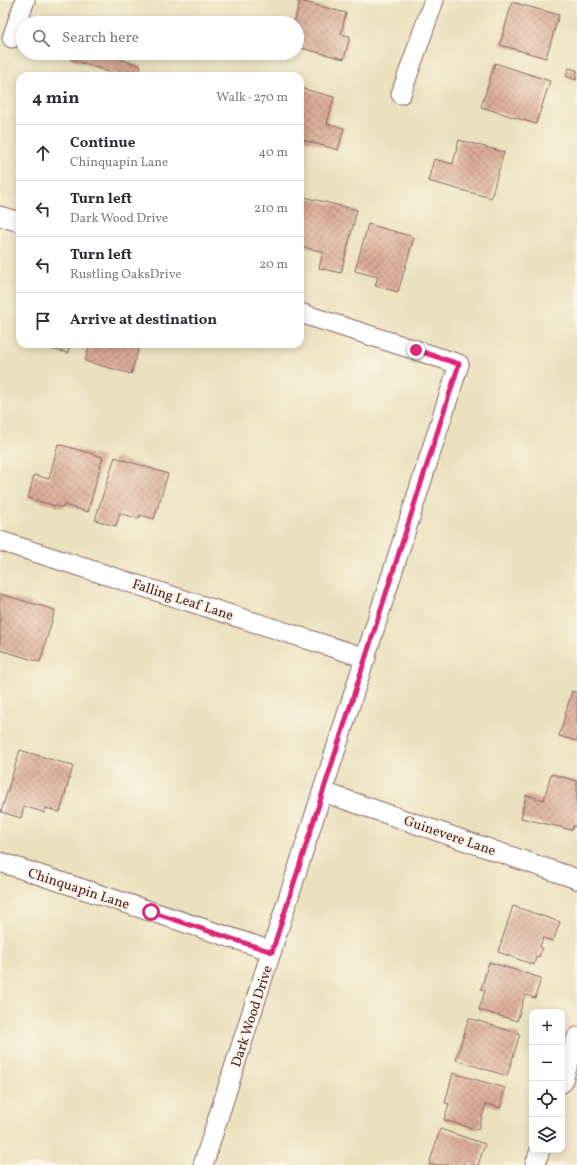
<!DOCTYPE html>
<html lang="en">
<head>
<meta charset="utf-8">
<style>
  :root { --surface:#fff; --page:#f2f2f3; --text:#2b2b33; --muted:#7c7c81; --line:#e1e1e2 }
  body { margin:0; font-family:Vollkorn,serif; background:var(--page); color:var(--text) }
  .controls { position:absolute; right:12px; bottom:12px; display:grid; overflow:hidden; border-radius:8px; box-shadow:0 2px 10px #0003 }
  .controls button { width:36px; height:36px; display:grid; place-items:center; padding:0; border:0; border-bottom:1px solid var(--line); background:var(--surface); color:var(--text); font:20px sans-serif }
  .stop { position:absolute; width:12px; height:12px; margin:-9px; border:3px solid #db2777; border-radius:50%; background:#fff }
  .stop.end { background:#db2777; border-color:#fff; box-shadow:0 1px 4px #0008 }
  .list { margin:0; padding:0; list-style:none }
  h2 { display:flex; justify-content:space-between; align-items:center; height:52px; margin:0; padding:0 16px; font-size:17px }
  h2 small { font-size:13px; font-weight:400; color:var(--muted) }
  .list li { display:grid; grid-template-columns:26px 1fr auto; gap:12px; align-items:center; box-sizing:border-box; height:56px; padding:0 16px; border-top:1px solid var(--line) }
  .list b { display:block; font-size:15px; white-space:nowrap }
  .list p { margin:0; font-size:13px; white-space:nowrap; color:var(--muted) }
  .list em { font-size:13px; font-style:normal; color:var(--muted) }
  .icon { flex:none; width:22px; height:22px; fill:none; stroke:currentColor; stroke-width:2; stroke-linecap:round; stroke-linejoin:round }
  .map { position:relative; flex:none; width:577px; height:1165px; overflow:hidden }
  .search { position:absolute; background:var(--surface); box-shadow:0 2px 10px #0003; left:16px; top:16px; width:288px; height:44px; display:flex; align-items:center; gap:10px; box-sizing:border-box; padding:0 14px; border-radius:22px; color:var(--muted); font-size:15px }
  .panel { position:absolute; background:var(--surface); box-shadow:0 2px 10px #0003; left:16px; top:72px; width:288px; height:276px; border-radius:12px }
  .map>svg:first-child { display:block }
</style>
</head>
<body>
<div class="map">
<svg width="577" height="1165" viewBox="0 0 577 1165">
  <defs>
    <pattern id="building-cross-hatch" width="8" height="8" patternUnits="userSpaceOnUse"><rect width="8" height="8" fill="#daab97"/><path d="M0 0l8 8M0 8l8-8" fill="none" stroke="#b38b7b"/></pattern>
  </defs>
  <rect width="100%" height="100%" fill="#fcf5e5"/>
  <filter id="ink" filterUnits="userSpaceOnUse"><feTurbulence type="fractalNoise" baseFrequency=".025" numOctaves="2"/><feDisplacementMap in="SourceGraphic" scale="8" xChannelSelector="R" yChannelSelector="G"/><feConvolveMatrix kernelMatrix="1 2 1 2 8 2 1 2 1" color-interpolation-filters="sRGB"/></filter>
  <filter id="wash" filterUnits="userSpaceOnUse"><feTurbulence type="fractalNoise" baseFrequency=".012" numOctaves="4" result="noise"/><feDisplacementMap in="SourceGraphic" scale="16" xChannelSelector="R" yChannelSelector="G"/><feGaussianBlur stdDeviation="0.9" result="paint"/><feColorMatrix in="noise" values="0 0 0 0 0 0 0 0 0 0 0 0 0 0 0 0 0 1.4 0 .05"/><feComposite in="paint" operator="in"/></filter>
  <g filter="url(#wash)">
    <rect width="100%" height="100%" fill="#eae0bd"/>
    <g id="blocks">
      <g fill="url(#building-cross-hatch)">
        <path d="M 300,1 L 346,13 L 341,34 L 350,36 L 344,59 L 297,47 L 297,23 L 294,23 Z"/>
        <path d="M 512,2 L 559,15 L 546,58 L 500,45 Z"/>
        <path d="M 72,53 L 102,53 L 141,66 L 138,76 L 121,76 L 70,59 Z"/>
        <path d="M 495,63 L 550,81 L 536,124 L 481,107 Z"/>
        <path d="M 569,68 L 577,70 L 576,80 L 566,76 Z"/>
        <path d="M 300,88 L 334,97 L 327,124 L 344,128 L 338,150 L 300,139 Z"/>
        <path d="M 459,140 L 504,152 L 491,198 L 428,181 L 434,159 L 453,164 Z"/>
        <path d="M 304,197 L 357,210 L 341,273 L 319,268 L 323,252 L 300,246 L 300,214 Z"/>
        <path d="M 368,224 L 414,237 L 398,292 L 375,286 L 378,277 L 355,271 Z"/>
        <path d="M 29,344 L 70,344 L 68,353 Z"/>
        <path d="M 90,344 L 140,344 L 131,374 L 85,361 Z"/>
        <path d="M 58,444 L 103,457 L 88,512 L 64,505 L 63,508 L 28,498 L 34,475 L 49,479 Z"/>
        <path d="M 115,457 L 168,474 L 154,519 L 140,515 L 139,519 L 120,513 L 116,526 L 95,520 Z"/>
        <path d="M 0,594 L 55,610 L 40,662 L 0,650 Z"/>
        <path d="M 572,691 L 577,693 L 577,741 L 559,736 Z"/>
        <path d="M 20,750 L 73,766 L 60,812 L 46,808 L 45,813 L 24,806 L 21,818 L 1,812 Z"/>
        <path d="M 551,774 L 577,781 L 577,827 L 573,826 L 572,830 L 521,818 L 526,795 L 544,800 Z"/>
        <path d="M 513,906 L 560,922 L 553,941 L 543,938 L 540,947 L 542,948 L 539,957 L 536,956 L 534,965 L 498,952 Z"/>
        <path d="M 489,962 L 541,978 L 535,998 L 525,995 L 517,1021 L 479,1010 L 485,990 L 481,989 Z"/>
        <path d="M 469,1018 L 520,1034 L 507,1076 L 456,1060 Z"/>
        <path d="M 453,1073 L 505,1088 L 500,1108 L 486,1104 L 478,1130 L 444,1120 L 449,1104 L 445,1103 Z"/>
        <path d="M 440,1129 L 485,1144 L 478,1165 L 429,1165 Z"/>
      </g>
    </g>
  </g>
  <g filter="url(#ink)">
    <use href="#blocks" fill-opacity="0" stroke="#82635e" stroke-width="1"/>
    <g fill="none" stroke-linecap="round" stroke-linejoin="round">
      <g stroke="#82635e" stroke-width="21">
        <g id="street">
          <path d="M 12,38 L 25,0"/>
          <path d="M 401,94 L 434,0"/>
          <path d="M 0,216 L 20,222"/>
          <path d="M 0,541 L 366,658"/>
          <path d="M 323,792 L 577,879"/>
          <path d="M 0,862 L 272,951"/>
          <path d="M 562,1083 L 577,1037"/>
          <path d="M 203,1165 L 459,364 L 300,313"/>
          <path d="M 535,1165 L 540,1150"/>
        </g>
      </g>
      <use href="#street" stroke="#fff" stroke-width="19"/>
    </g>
  </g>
  <g fill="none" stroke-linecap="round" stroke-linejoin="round" filter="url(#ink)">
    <path stroke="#db2777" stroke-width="5" d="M 151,912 L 272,952 L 459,364 L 416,350"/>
  </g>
  <g text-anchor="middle" stroke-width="4" stroke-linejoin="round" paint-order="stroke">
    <g font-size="14" fill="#4a1f2b" stroke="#fcf5e5">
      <text transform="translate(183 599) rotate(18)" y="5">Falling Leaf Lane</text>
      <text transform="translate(450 835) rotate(19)" y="5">Guinevere Lane</text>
      <text transform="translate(79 888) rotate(18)" y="5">Chinquapin Lane</text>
      <text transform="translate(251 1016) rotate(-72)" y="5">Dark Wood Drive</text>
    </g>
  </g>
</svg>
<div class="controls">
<button>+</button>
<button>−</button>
<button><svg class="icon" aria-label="locate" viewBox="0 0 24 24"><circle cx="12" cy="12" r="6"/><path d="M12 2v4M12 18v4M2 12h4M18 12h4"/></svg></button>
<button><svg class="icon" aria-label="layers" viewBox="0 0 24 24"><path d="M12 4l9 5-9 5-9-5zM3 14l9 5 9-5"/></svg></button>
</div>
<div class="stop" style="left:151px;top:912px"></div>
<div class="stop end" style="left:416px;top:350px"></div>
<div class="search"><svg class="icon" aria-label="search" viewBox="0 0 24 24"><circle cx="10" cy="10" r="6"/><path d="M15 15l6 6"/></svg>Search here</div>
<section class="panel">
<h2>4 min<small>Walk · 270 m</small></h2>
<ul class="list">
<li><svg class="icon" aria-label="ahead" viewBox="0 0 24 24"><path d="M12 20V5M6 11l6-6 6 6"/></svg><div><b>Continue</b><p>Chinquapin Lane</p></div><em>40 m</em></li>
<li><svg class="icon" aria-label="left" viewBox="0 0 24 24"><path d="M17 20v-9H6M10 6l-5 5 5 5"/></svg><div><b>Turn left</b><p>Dark Wood Drive</p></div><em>210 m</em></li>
<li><svg class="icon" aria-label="left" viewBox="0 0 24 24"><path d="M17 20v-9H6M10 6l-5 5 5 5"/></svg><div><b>Turn left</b><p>Rustling OaksDrive</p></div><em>20 m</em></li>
<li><svg class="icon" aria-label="arrive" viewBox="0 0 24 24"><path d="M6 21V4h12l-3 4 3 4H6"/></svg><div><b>Arrive at destination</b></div></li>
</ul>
</section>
</div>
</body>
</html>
